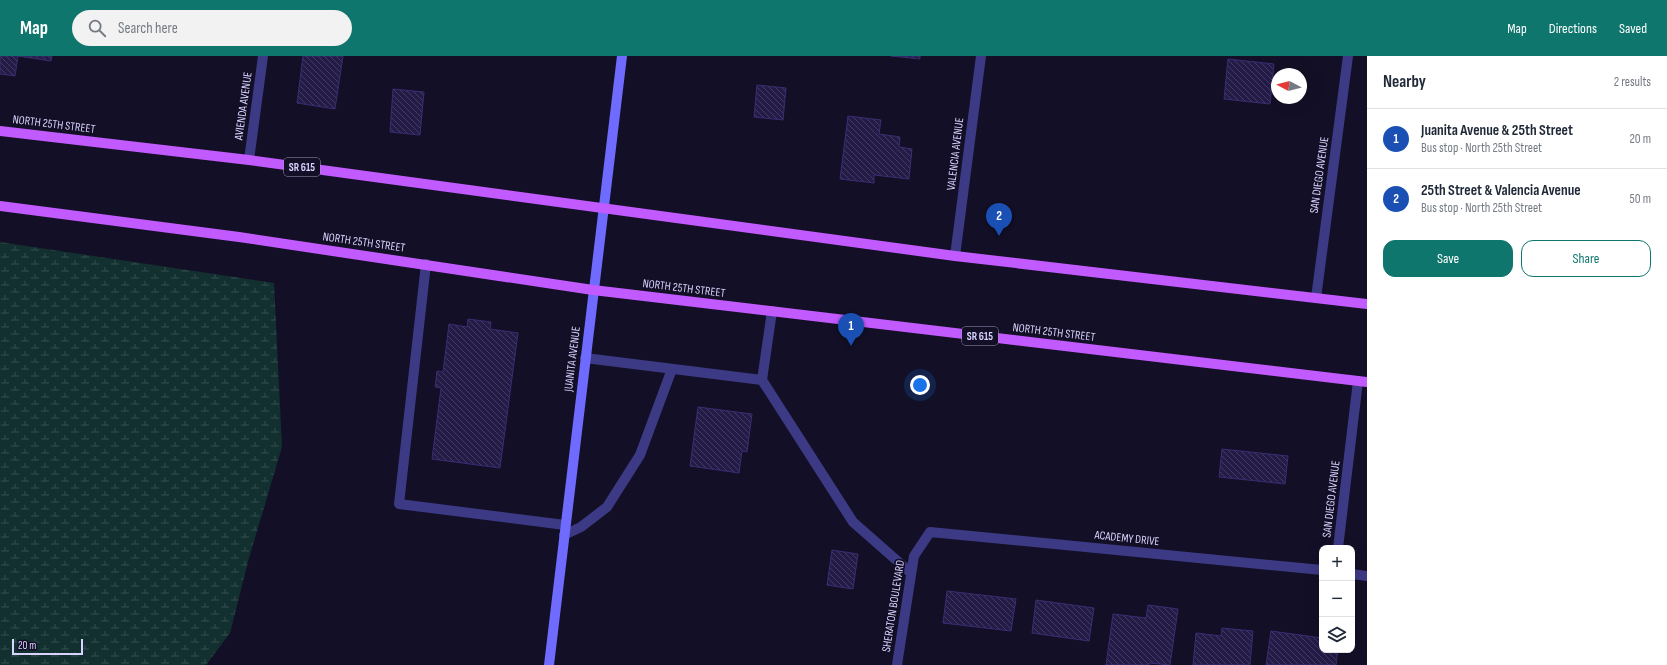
<!DOCTYPE html>
<html lang="en">
<head>
<meta charset="utf-8">
<style>
  :root { --surface:#fff; --page:#f2f2f3; --text:#1f2937; --muted:#747a83; --line:#e0e1e3; --accent:#0f766e }
  body { margin:0; font-family:"Sofia Sans Condensed",sans-serif; background:var(--page); color:var(--text) }
  .controls { position:absolute; right:12px; bottom:12px; display:grid; overflow:hidden; border-radius:8px; box-shadow:0 4px 16px #0002 }
  .controls button { width:36px; height:36px; display:grid; place-items:center; padding:0; border:0; border-bottom:1px solid var(--line); background:var(--surface); color:var(--text); font:20px sans-serif }
  .compass { position:absolute; left:1271px; top:12px; width:36px; height:36px; border-radius:50%; background:var(--surface); box-shadow:0 4px 16px #0002; rotate:277deg }
  .scale { position:absolute; left:12px; bottom:10px; width:71px; box-sizing:border-box; padding-left:4px; border:2px solid #d9d4ff; border-top:0; font-size:11px; line-height:14px; white-space:nowrap; color:#d9d4ff; -webkit-text-stroke:3px #130f26; paint-order:stroke }
  .you { position:absolute; left:920px; top:329px; width:14px; height:14px; margin:-10px; border:3px solid #fff; border-radius:50%; background:#1a73e8; box-shadow:0 0 0 6px #1a73e833 }
  .badge { display:grid; place-items:center; width:26px; height:26px; border-radius:50%; background:var(--accent); color:#fff; font-size:13px; font-weight:700 }
  .pin { position:absolute; translate:-50% -33px; filter:drop-shadow(0 1px 2px #0008) }
  .pin::after { content:''; position:absolute; top:21px; width:14px; height:12px; background:inherit; clip-path:polygon(0 0,100% 0,50% 100%) }
  .list { margin:0; padding:0; list-style:none }
  h2 { display:flex; justify-content:space-between; align-items:center; height:52px; margin:0; padding:0 16px; font-size:17px }
  h2 small { font-size:13px; font-weight:400; color:var(--muted) }
  .list li { display:grid; grid-template-columns:26px 1fr auto; gap:12px; align-items:center; box-sizing:border-box; height:60px; padding:0 16px; border-top:1px solid var(--line) }
  .list b { display:block; font-size:15px; white-space:nowrap }
  .list p { margin:0; font-size:13px; white-space:nowrap; color:var(--muted) }
  .list em { font-size:13px; font-style:normal; color:var(--muted) }
  .actions { display:flex; gap:8px; padding:12px 16px }
  .actions a { flex:1; padding:9px 0; border:1px solid var(--accent); border-radius:12px; text-align:center; font-size:14px; color:var(--accent) }
  .actions .main { background:var(--accent); color:#fff }
  .icon { flex:none; width:22px; height:22px; fill:none; stroke:currentColor; stroke-width:2; stroke-linecap:round; stroke-linejoin:round }
  .map { position:relative; flex:none; width:1367px; height:609px; overflow:hidden }
  header { display:flex; align-items:center; gap:24px; box-sizing:border-box; height:56px; padding:0 20px; background:var(--accent); color:#fff }
  header strong { font-size:19px }
  nav { display:flex; gap:22px; margin-inline-start:auto; font-size:14px }
  .search { width:280px; height:36px; background:var(--page); display:flex; align-items:center; gap:10px; box-sizing:border-box; padding:0 14px; border-radius:22px; color:var(--muted); font-size:15px }
  main { display:flex }
  aside { flex:1; background:var(--surface) }
  .map>svg:first-child { display:block }
</style>
</head>
<body>
<header>
<strong>Map</strong>
<div class="search"><svg class="icon" aria-label="search" viewBox="0 0 24 24"><circle cx="10" cy="10" r="6"/><path d="M15 15l6 6"/></svg>Search here</div>
<nav><a>Map</a><a>Directions</a><a>Saved</a></nav>
</header>
<main>
<div class="map">
<svg width="1367" height="609" viewBox="0 0 1367 609">
  <defs>
    <pattern id="wetland-marsh" width="20" height="14" patternUnits="userSpaceOnUse"><rect width="20" height="14" fill="#12302f"/><path d="M1 5h8M5 5V1M11 12h8M15 12V8" fill="none" stroke="#344d4e"/></pattern>
    <pattern id="building-back-hatch" width="6" height="6" patternUnits="userSpaceOnUse"><rect width="6" height="6" fill="#241b47"/><path d="M-1 5l2 2M0 0l6 6M5-1l2 2" fill="none" stroke="#433b63"/></pattern>
  </defs>
  <rect width="100%" height="100%" fill="#130f26"/>
  <path fill="url(#wetland-marsh)" d="M 0,186 L 274,227 L 282,391 L 249,502 L 230,577 L 206,609 L 0,609 Z"/>
  <g fill="url(#building-back-hatch)" stroke="#3b2d73">
    <path d="M 0,0 L 52,0 L 51,5 L 18,0 L 15,20 L 0,18 Z"/>
    <path d="M 303,0 L 343,0 L 335,53 L 297,47 Z"/>
    <path d="M 891,0 L 920,0 L 920,3 Z"/>
    <path d="M 1228,3 L 1274,8 L 1270,48 L 1224,43 Z"/>
    <path d="M 757,29 L 786,32 L 783,64 L 754,61 Z"/>
    <path d="M 393,33 L 424,36 L 420,79 L 390,76 Z"/>
    <path d="M 848,60 L 881,64 L 879,78 L 900,81 L 899,91 L 912,93 L 909,123 L 874,119 L 874,127 L 840,123 Z"/>
    <path d="M 468,263 L 491,266 L 490,273 L 518,277 L 500,412 L 432,403 L 441,332 L 435,331 L 437,315 L 443,316 L 449,268 L 467,271 Z"/>
    <path d="M 698,351 L 752,358 L 747,396 L 742,395 L 739,417 L 690,410 Z"/>
    <path d="M 1222,393 L 1288,400 L 1285,428 L 1219,421 Z"/>
    <path d="M 832,494 L 858,498 L 853,533 L 827,529 Z"/>
    <path d="M 947,535 L 1016,543 L 1011,575 L 943,567 Z"/>
    <path d="M 1036,544 L 1094,552 L 1089,585 L 1032,577 Z"/>
    <path d="M 1148,549 L 1178,553 L 1170,609 L 1149,607 L 1149,609 L 1106,609 L 1113,558 L 1146,562 Z"/>
    <path d="M 1222,572 L 1253,575 L 1250,609 L 1193,609 L 1196,577 L 1221,580 Z"/>
    <path d="M 1271,575 L 1322,582 L 1322,594 L 1338,594 L 1336,609 L 1266,609 Z"/>
  </g>
  <g fill="none" stroke-linecap="round" stroke-linejoin="round">
    <g stroke="#3d3a85" stroke-width="10">
      <path d="M 426,208 L 399,448 L 565,469"/>
      <path d="M 772,255 L 762,324 L 853,466 L 911,517"/>
      <path d="M 585,302 L 762,324"/>
      <path d="M 564,479 L 581,471 L 607,451 L 640,399 L 672,313"/>
    </g>
    <g stroke="#3d3a85" stroke-width="10">
      <path d="M 249,104 L 263,0"/>
      <path d="M 955,200 L 981,0"/>
      <path d="M 1316,242 L 1348,0"/>
      <path d="M 1338,492 L 1358,325"/>
      <path d="M 1352,518 L 1367,520"/>
      <path d="M 897,609 L 914,500 L 930,476 L 1322,514"/>
    </g>
    <path stroke="#6f6bff" stroke-width="10" d="M 549,609 L 622,0"/>
    <g stroke="#c25bff" stroke-width="10">
      <path d="M 0,75 L 249,104 L 955,200 L 1367,248"/>
      <path d="M 0,150 L 239,181 L 593,234 L 1367,326"/>
    </g>
  </g>
  <g text-anchor="middle" stroke-width="3.5" stroke-linejoin="round" paint-order="stroke">
    <g fill="#130f26" stroke="#9e99be" stroke-width="1">
      <rect x="284" y="102" width="36" height="18" rx="3"/>
      <rect x="962" y="271" width="36" height="18" rx="3"/>
    </g>
    <g font-size="11" font-weight="bold" fill="#d9d4ff">
      <text x="302" y="115">SR 615</text>
      <text x="980" y="284">SR 615</text>
    </g>
    <g font-size="12" fill="#d9d4ff" stroke="#130f26">
      <text transform="translate(243 50) rotate(-82)" y="4">AVIENDA AVENUE</text>
      <text transform="translate(54 68) rotate(7)" y="4">NORTH 25TH STREET</text>
      <text transform="translate(955 98) rotate(-83)" y="4">VALENCIA AVENUE</text>
      <text transform="translate(1319 119) rotate(-82)" y="4">SAN DIEGO AVENUE</text>
      <text transform="translate(364 186) rotate(8)" y="4">NORTH 25TH STREET</text>
      <text transform="translate(684 232) rotate(7)" y="4">NORTH 25TH STREET</text>
      <text transform="translate(1054 276) rotate(7)" y="4">NORTH 25TH STREET</text>
      <text transform="translate(572 303) rotate(-83)" y="4">JUANITA AVENUE</text>
      <text transform="translate(1331 443) rotate(-83)" y="4">SAN DIEGO AVENUE</text>
      <text transform="translate(1127 482) rotate(6)" y="4">ACADEMY DRIVE</text>
      <text transform="translate(893 550) rotate(-81)" y="4">SHERATON BOULEVARD</text>
    </g>
  </g>
</svg>
<div class="controls">
<button>+</button>
<button>−</button>
<button><svg class="icon" aria-label="layers" viewBox="0 0 24 24"><path d="M12 4l9 5-9 5-9-5zM3 14l9 5 9-5"/></svg></button>
</div>
<svg class="compass" viewBox="-18 -18 36 36"><path d="M0-13l5 13h-10z" fill="#e53935"/><path d="M0 13l5-13h-10z" fill="#747a83"/></svg>
<div class="scale">20 m</div>
<div class="you"></div>
<div class="pin badge" style="left:851px;top:290px;background:#1a4fb4">1</div>
<div class="pin badge" style="left:999px;top:180px;background:#1a4fb4">2</div>
</div>
<aside>
<h2>Nearby<small>2 results</small></h2>
<ul class="list">
<li><span class="badge" style="background:#1a4fb4">1</span><div><b>Juanita Avenue &amp; 25th Street</b><p>Bus stop · North 25th Street</p></div><em>20 m</em></li>
<li><span class="badge" style="background:#1a4fb4">2</span><div><b>25th Street &amp; Valencia Avenue</b><p>Bus stop · North 25th Street</p></div><em>50 m</em></li>
</ul>
<div class="actions"><a class="main">Save</a><a>Share</a></div>
</aside>
</main>
</body>
</html>
